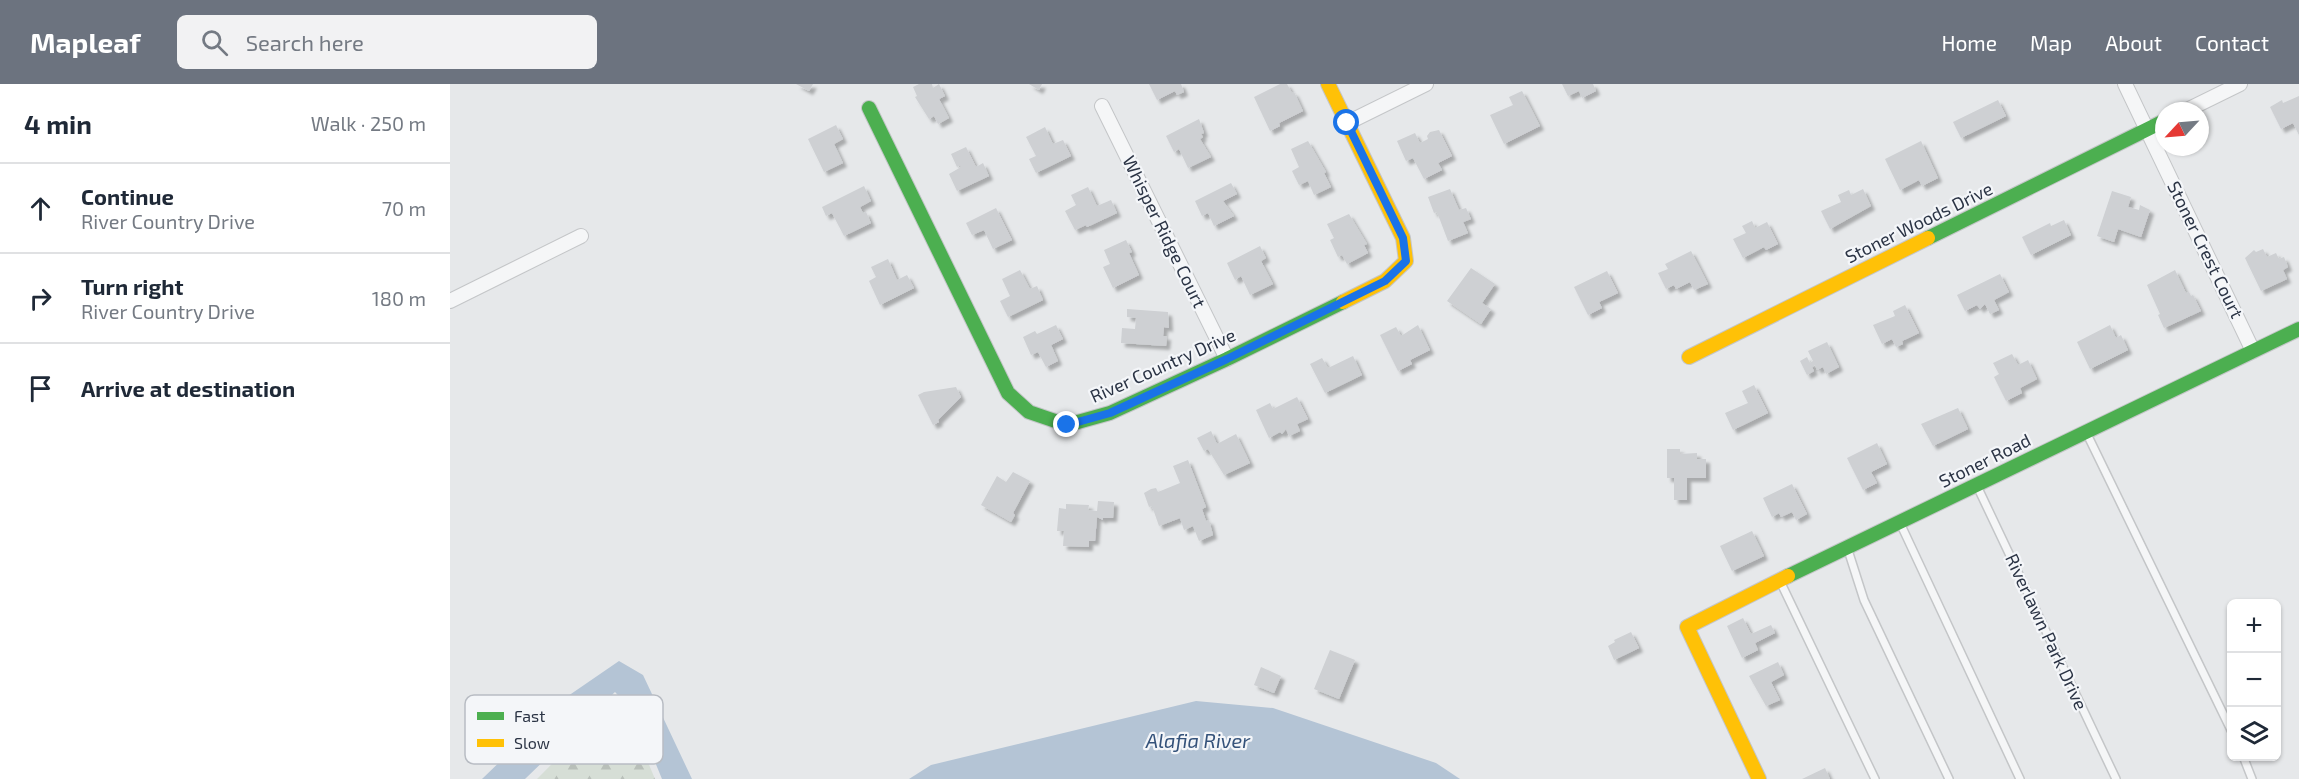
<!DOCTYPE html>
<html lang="en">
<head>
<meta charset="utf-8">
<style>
  :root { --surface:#fff; --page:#f2f2f3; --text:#1f2937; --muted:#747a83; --line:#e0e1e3; --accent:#6c737f }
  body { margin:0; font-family:"Exo 2",sans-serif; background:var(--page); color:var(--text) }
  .controls { position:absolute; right:18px; bottom:18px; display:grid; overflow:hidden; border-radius:9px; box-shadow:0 2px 4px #0004 }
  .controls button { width:54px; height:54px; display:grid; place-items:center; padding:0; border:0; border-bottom:2px solid var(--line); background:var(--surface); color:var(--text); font:30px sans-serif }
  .compass { position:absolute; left:1705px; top:18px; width:54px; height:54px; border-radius:50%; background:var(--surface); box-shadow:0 2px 4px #0004; rotate:244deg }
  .stop { position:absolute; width:18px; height:18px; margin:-14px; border:4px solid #1a73e8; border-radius:50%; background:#fff }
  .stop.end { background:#1a73e8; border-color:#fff; box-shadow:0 2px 6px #0008 }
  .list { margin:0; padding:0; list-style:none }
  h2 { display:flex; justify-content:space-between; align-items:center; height:78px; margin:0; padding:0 24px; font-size:26px }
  h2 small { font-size:20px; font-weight:400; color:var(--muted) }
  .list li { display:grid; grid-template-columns:39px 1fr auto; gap:18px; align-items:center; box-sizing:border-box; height:90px; padding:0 24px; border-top:2px solid var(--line) }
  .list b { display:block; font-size:22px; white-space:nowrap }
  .list p { margin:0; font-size:20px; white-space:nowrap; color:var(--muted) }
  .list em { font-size:20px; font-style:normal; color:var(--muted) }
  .icon { flex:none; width:33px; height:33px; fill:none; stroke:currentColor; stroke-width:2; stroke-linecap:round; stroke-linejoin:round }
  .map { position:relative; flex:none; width:1849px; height:695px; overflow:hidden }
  header { display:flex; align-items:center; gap:36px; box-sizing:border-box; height:84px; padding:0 30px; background:var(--accent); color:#fff }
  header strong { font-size:28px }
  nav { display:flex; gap:33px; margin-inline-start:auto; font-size:21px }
  .search { width:420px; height:54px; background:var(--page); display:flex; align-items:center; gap:15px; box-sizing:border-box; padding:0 21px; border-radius:9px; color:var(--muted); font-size:22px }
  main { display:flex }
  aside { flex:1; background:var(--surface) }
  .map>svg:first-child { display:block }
</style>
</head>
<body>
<header>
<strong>Mapleaf</strong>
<div class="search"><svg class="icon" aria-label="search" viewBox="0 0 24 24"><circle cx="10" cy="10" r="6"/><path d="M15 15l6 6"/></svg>Search here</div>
<nav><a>Home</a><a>Map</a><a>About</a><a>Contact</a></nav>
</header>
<main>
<aside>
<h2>4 min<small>Walk · 250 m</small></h2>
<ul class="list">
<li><svg class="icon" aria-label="ahead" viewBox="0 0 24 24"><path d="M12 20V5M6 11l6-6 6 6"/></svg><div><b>Continue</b><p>River Country Drive</p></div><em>70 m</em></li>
<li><svg class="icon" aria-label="right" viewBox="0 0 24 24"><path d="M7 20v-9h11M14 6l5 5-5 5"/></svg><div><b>Turn right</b><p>River Country Drive</p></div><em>180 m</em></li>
<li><svg class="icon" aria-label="arrive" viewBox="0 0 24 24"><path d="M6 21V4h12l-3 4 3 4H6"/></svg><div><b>Arrive at destination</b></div></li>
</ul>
</aside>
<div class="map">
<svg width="1849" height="695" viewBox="0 0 1849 695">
  <defs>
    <pattern id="forest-firs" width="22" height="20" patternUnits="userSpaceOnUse" patternTransform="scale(1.5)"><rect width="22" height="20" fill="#d6ded6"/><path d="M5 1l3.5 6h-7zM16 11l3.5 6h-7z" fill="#b8bfb9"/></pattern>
    <filter id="shadow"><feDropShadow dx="4" dy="4" stdDeviation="1.5" flood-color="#0004"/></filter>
  </defs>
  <rect width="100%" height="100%" fill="#e6e8ea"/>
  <path fill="url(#forest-firs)" d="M 164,617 L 179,633 L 205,695 L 87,695 Z"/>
  <g fill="#b4c4d5">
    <path d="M 169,577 L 193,591 L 242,695 L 212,695 L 185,629 L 165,608 L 75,695 L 32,695 L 118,612 Z"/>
    <path d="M 746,617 L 823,624 L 986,679 L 1010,695 L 459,695 L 481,681 Z"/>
  </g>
  <g fill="#ced0d3" filter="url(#shadow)">
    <path d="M 346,0 L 363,0 L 359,7 Z"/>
    <path d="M 469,0 L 482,0 L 483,4 L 489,0 L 495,12 L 489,15 L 499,34 L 488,40 L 484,32 L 479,35 L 465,13 L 467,12 L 463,3 Z"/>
    <path d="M 579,0 L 592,0 L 589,6 Z"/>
    <path d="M 699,0 L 731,0 L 734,8 L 727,11 L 725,7 L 707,16 Z"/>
    <path d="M 830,0 L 837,0 L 842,9 L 844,8 L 853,27 L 829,39 L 830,42 L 820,47 L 804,13 Z"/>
    <path d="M 1112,0 L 1143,0 L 1146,7 L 1132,14 L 1129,7 L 1118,12 Z"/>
    <path d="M 1072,7 L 1090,42 L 1054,60 L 1040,31 L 1063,21 L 1059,13 Z"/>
    <path d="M 1849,12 L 1849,51 L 1843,39 L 1831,45 L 1820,23 L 1832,16 L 1833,19 Z"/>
    <path d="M 1548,16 L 1556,32 L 1511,54 L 1503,38 Z"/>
    <path d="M 749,35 L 754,49 L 751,50 L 753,53 L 750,55 L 761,73 L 738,84 L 729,65 L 724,68 L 716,52 Z"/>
    <path d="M 386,41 L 393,55 L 384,60 L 393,79 L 374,88 L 358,55 Z"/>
    <path d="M 595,43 L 603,60 L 613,56 L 621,72 L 586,89 L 579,75 L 586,72 L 576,53 Z"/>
    <path d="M 989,46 L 1002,72 L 988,79 L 992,86 L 974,95 L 963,74 L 956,77 L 947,57 L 965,49 L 970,59 L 978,55 L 977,52 L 980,48 Z"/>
    <path d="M 858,57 L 876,88 L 874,89 L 881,103 L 864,111 L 858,97 L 849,101 L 842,87 L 849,83 L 841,65 Z"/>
    <path d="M 1471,57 L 1488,94 L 1472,102 L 1469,96 L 1450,106 L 1435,75 Z"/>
    <path d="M 516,63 L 526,83 L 533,79 L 539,92 L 507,107 L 499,90 L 511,83 L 510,81 L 507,83 L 501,70 Z"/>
    <path d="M 781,99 L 787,110 L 773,117 L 784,132 L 764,142 L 758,129 L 752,132 L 745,117 Z"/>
    <path d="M 414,102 L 421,117 L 410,123 L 413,129 L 416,128 L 421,139 L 394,152 L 382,129 L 376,132 L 372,123 Z"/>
    <path d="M 638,103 L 647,122 L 661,116 L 667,129 L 637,143 L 636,141 L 625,146 L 615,127 L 626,121 L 621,111 Z"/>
    <path d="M 1000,105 L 1009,126 L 1016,124 L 1021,135 L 1013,138 L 1018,149 L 998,157 L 987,128 L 984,129 L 978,113 Z"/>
    <path d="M 1413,105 L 1421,122 L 1380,145 L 1371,127 L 1391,118 L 1388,111 L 1399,106 L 1401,111 Z"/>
    <path d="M 1662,107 L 1681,113 L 1678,123 L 1689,126 L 1690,121 L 1700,126 L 1691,153 L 1668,145 L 1664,158 L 1647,152 Z"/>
    <path d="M 546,124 L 562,156 L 543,165 L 534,146 L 522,151 L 516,139 Z"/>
    <path d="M 899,130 L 917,160 L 914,161 L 918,169 L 897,180 L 892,171 L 888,173 L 880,156 L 884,154 L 877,140 Z"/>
    <path d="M 1614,136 L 1621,151 L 1581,171 L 1572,153 L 1600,139 L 1601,142 Z"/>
    <path d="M 1302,137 L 1305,144 L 1317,138 L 1328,160 L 1316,166 L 1314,163 L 1293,174 L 1283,155 L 1296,149 L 1292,142 Z"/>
    <path d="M 676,156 L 682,168 L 679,169 L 689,191 L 663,204 L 653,183 L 660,180 L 654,166 Z"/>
    <path d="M 810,162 L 816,174 L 811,177 L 823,200 L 800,211 L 791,192 L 785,196 L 777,179 Z"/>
    <path d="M 1813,165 L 1817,173 L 1826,169 L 1829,175 L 1834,173 L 1838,183 L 1833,186 L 1837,195 L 1811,207 L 1795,174 L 1804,166 L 1806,168 Z"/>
    <path d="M 1241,167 L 1258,200 L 1244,206 L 1240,198 L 1226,205 L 1224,201 L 1216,205 L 1208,189 L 1218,185 L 1215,180 Z"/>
    <path d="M 438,175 L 447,196 L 457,191 L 464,204 L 430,221 L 419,197 L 426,193 L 421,183 Z"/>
    <path d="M 1021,184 L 1045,200 L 1032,219 L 1041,225 L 1031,240 L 997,217 Z"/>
    <path d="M 570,186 L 580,205 L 587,202 L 593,216 L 558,233 L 550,217 L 560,212 L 552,195 Z"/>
    <path d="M 1725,186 L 1736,209 L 1739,208 L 1741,212 L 1743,211 L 1751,227 L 1714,244 L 1708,231 L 1710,230 L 1697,201 Z"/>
    <path d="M 1157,187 L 1168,209 L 1149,218 L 1152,224 L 1138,231 L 1124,203 Z"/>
    <path d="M 1550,190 L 1559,208 L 1544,216 L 1549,226 L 1540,230 L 1535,220 L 1530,225 L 1527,221 L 1515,227 L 1507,211 Z"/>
    <path d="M 1455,221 L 1469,249 L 1452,257 L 1453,260 L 1446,263 L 1442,255 L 1432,260 L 1423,241 L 1445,232 L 1443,227 Z"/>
    <path d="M 677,225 L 718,228 L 719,244 L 714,243 L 713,252 L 717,252 L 716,262 L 671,259 L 672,244 L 685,245 L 686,234 L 677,233 Z"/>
    <path d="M 606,241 L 613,255 L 601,261 L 608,277 L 596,283 L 588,268 L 581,271 L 573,253 L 585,247 L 587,250 Z"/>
    <path d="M 968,241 L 980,266 L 960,276 L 962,280 L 948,287 L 930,251 L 946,243 L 951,252 Z"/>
    <path d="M 1660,241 L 1666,254 L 1671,251 L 1678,266 L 1640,285 L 1627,258 Z"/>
    <path d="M 1377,258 L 1389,283 L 1376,290 L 1373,283 L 1367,286 L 1365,281 L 1362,283 L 1364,287 L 1357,291 L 1350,277 L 1357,273 L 1360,279 L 1363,277 L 1358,267 Z"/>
    <path d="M 1562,270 L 1568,281 L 1578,276 L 1587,295 L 1570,304 L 1572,309 L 1556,317 L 1544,293 L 1549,290 L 1543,279 Z"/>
    <path d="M 903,272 L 912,291 L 875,309 L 860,280 L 872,274 L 878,284 Z"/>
    <path d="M 1304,301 L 1318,329 L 1283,346 L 1275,329 L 1298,319 L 1292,307 Z"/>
    <path d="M 506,303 L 511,313 L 488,336 L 489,338 L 483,341 L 468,311 L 474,308 Z"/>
    <path d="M 847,313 L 858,335 L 847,340 L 850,347 L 839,352 L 836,345 L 832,350 L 830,348 L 819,354 L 806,326 L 820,319 L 823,325 Z"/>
    <path d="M 1508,324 L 1518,345 L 1483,362 L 1471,340 Z"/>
    <path d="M 761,347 L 767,360 L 786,350 L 800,379 L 774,391 L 758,365 L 754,367 L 747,354 Z"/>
    <path d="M 1427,359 L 1437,380 L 1421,388 L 1427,399 L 1413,406 L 1397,374 Z"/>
    <path d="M 1217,365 L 1230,365 L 1230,370 L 1247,369 L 1247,375 L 1256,375 L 1256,394 L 1237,394 L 1237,416 L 1224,416 L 1224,394 L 1217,394 Z"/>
    <path d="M 738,376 L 756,423 L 752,425 L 756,437 L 759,436 L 763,451 L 749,457 L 743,442 L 734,446 L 730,434 L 709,442 L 702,422 L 699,423 L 694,409 L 701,405 L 706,404 L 708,408 L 730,399 L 723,382 Z"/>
    <path d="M 563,388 L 580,397 L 563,429 L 565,431 L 561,438 L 531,421 L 547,392 L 556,398 Z"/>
    <path d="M 1342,400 L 1357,430 L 1346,436 L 1342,428 L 1331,433 L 1329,429 L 1322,433 L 1313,414 Z"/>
    <path d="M 648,417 L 664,418 L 663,434 L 653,434 L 653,436 L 647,433 L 645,457 L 639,457 L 639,463 L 613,462 L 614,447 L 607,447 L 609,424 L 616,425 L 616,420 L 639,421 L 638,426 L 647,427 Z"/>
    <path d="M 1302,447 L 1314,472 L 1282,487 L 1270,462 Z"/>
    <path d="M 1293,534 L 1301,550 L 1321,541 L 1325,549 L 1305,559 L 1308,566 L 1292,574 L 1277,542 Z"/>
    <path d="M 1181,548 L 1189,564 L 1164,576 L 1158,562 L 1165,558 L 1164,556 Z"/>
    <path d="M 880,566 L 905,576 L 889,615 L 864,605 Z"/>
    <path d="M 1328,578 L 1334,591 L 1321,598 L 1330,616 L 1316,622 L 1299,592 Z"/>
    <path d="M 811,583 L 831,592 L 824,609 L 804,601 Z"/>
    <path d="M 1375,684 L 1380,695 L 1352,695 Z"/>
  </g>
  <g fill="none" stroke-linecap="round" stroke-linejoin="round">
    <g stroke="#c4c6c8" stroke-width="10">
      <g id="lane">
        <path d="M 1637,350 L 1782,648"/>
        <path d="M 1527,402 L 1666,695"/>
        <path d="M 1451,441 L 1570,695"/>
        <path d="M 1398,466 L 1414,516 L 1499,695"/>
        <path d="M 1330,497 L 1425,695"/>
        <path d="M 1793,672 L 1802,695"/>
      </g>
    </g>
    <g stroke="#c4c6c8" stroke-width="16">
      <g id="street">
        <path d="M 1675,0 L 1803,267"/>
        <path d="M 652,22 L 777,275"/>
        <path d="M 1735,27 L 1790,0"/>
        <path d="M 897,39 L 976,0"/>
        <path d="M 0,217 L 131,152"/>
      </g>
    </g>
    <g stroke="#c4c6c8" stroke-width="16">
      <g id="fast">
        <path d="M 419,24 L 558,309 L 579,328 L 617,341 L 660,329 L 777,275 L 893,218"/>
        <path d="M 1478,154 L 1714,37"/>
        <path d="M 1338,492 L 1849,245"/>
      </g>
    </g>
    <g stroke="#c4c6c8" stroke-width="16">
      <g id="slow">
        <path d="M 878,0 L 953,154 L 956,177 L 935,197 L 893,218"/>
        <path d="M 1239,273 L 1478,154"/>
        <path d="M 1309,695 L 1237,543 L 1338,492"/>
      </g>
    </g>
    <use href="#lane" stroke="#f5f6f7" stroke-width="7"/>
    <use href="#street" stroke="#f5f6f7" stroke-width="14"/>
    <use href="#fast" stroke="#4caf50" stroke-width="14"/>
    <use href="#slow" stroke="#ffc107" stroke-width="14"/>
  </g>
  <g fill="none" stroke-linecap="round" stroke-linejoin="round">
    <path stroke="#1a73e8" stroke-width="8" d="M 617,341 L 660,329 L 777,275 L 935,197 L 956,177 L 953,154 L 897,39"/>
  </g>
  <g text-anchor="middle" stroke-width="4.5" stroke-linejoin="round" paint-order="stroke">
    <g font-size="18" fill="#2b3445" stroke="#f4f6f9">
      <text transform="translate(1469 139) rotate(-26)" y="6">Stoner Woods Drive</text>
      <text transform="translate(714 148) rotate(64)" y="6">Whisper Ridge Court</text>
      <text transform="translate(1755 166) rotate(64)" y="6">Stoner Crest Court</text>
      <text transform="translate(713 282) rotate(-24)" y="6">River Country Drive</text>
      <text transform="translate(1535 377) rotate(-26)" y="6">Stoner Road</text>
      <text transform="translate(1596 548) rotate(65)" y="6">Riverlawn Park Drive</text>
    </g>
    <g font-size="20" font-style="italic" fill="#34527a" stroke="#f4f6f9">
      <text x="748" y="664">Alafia River</text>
    </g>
  </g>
  <rect x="15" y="611" width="198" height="69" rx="9" fill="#f4f6f9" stroke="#b8bcc3" stroke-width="1.5"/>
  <rect x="27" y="628" width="27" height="8" fill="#4caf50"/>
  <rect x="27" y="655" width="27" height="8" fill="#ffc107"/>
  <g font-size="16" fill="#2b3445">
    <text x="64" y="638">Fast</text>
    <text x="64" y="665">Slow</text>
  </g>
</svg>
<div class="controls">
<button>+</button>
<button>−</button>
<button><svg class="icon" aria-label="layers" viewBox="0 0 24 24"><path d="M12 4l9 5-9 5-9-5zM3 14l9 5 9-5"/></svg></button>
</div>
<svg class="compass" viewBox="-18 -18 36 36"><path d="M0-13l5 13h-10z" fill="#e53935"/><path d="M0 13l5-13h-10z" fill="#747a83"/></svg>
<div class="stop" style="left:897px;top:39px"></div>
<div class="stop end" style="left:617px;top:341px"></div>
</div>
</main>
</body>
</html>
